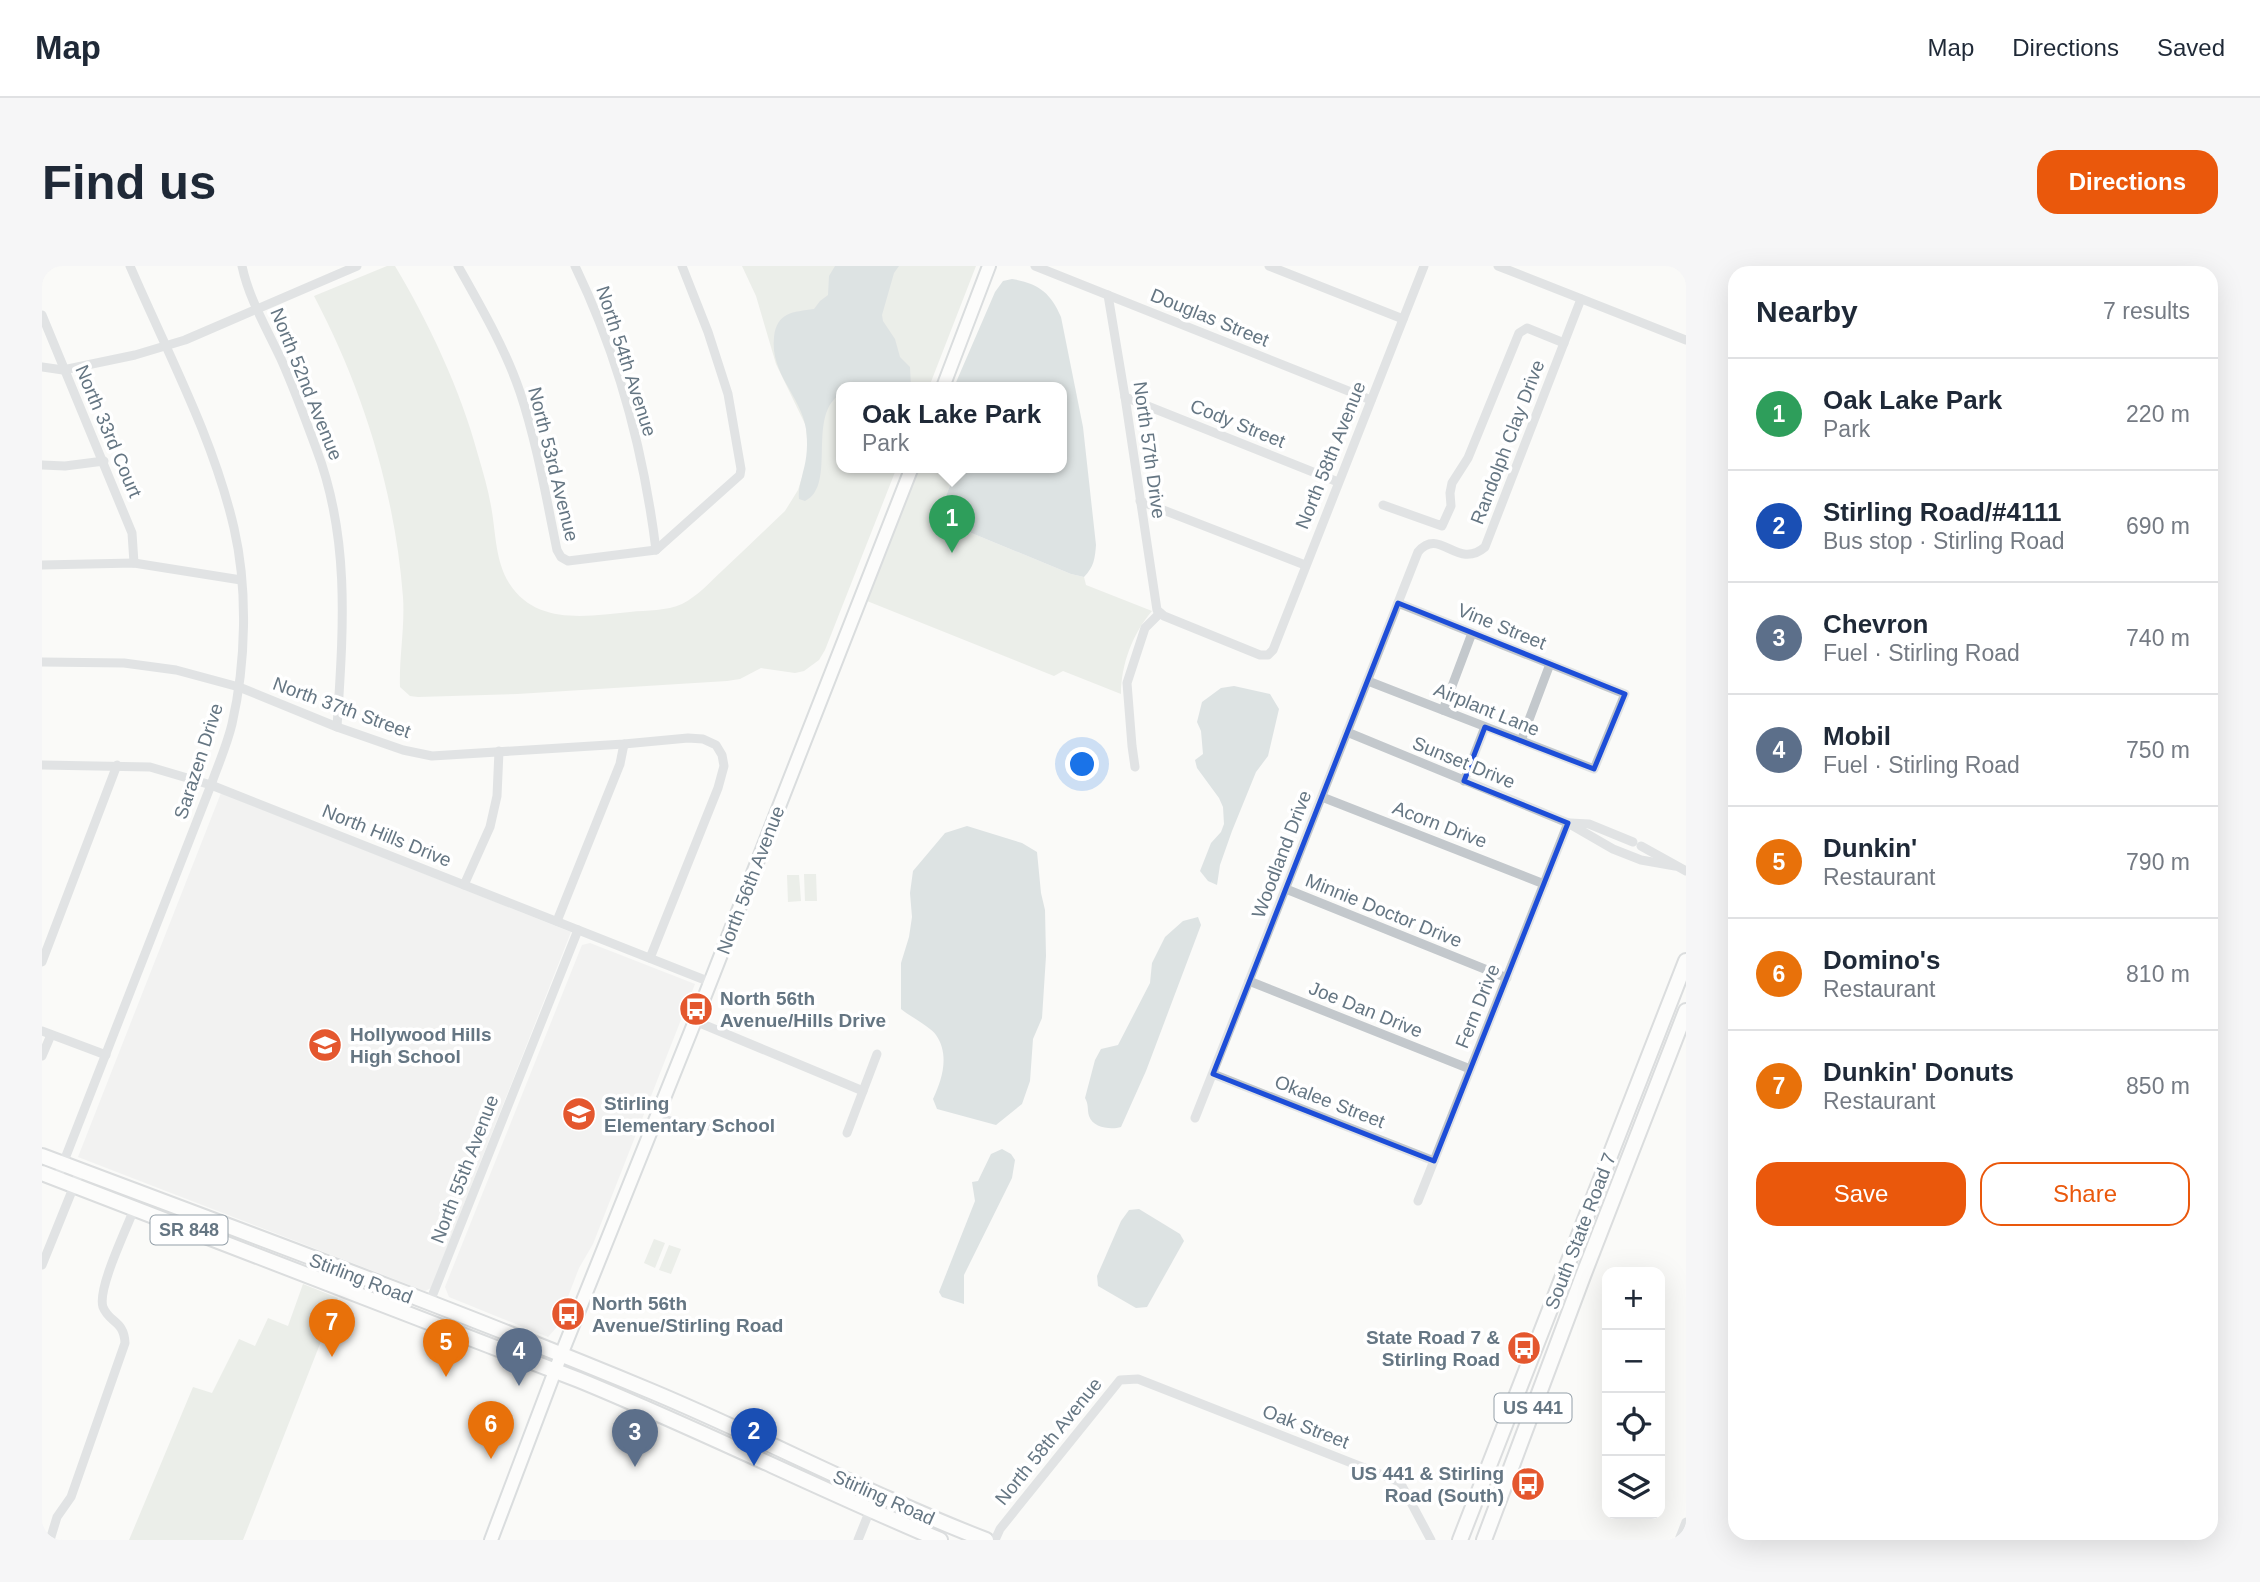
<!DOCTYPE html>
<html lang="en">
<head>
<meta charset="utf-8">
<style>
  :root { --surface:#fff; --page:#f6f6f7; --text:#1f2937; --muted:#747a83; --line:#e0e1e3; --accent:#ea580c }
  body { margin:0; font-family:Arial,sans-serif; background:var(--page); color:var(--text) }
  .controls { position:absolute; right:21px; bottom:21px; display:grid; overflow:hidden; border-radius:14px; box-shadow:0 7px 28px #0002 }
  .controls button { width:63px; height:63px; display:grid; place-items:center; padding:0; border:0; border-bottom:2px solid var(--line); background:var(--surface); color:var(--text); font:35px sans-serif }
  .you { position:absolute; left:1041px; top:499px; width:24px; height:24px; margin:-18px; border:5px solid #fff; border-radius:50%; background:#1a73e8; box-shadow:0 0 0 10px #1a73e833 }
  .badge { display:grid; place-items:center; width:46px; height:46px; border-radius:50%; background:var(--accent); color:#fff; font-size:23px; font-weight:700 }
  .pin { position:absolute; translate:-50% -58px; filter:drop-shadow(0 2px 4px #0008) }
  .pin::after { content:''; position:absolute; top:37px; width:24px; height:21px; background:inherit; clip-path:polygon(0 0,100% 0,50% 100%) }
  .popup { position:absolute; left:794px; top:116px; width:231px; height:91px; box-sizing:border-box; display:grid; place-content:center; border-radius:14px; background:var(--surface); filter:drop-shadow(0 2px 5px #0005); font-size:23px; white-space:nowrap; color:var(--muted) }
  .popup b { font-size:26px; color:var(--text) }
  .popup::after { content:''; position:absolute; left:50%; top:100%; margin-left:-14px; border:14px solid transparent; border-top-color:var(--surface) }
  .list { margin:0; padding:0; list-style:none }
  h2 { display:flex; justify-content:space-between; align-items:center; height:91px; margin:0; padding:0 28px; font-size:30px }
  h2 small { font-size:23px; font-weight:400; color:var(--muted) }
  .list li { display:grid; grid-template-columns:46px 1fr auto; gap:21px; align-items:center; box-sizing:border-box; height:112px; padding:0 28px; border-top:2px solid var(--line) }
  .list b { display:block; font-size:26px; white-space:nowrap }
  .list p { margin:0; font-size:23px; white-space:nowrap; color:var(--muted) }
  .list em { font-size:23px; font-style:normal; color:var(--muted) }
  .actions { display:flex; gap:14px; padding:21px 28px }
  .actions a { flex:1; padding:16px 0; border:2px solid var(--accent); border-radius:21px; text-align:center; font-size:24px; color:var(--accent) }
  .actions .main { background:var(--accent); color:#fff }
  .icon { flex:none; width:38px; height:38px; fill:none; stroke:currentColor; stroke-width:2; stroke-linecap:round; stroke-linejoin:round }
  .map { position:relative; flex:none; width:1644px; height:1274px; overflow:hidden; border-radius:21px }
  header { display:flex; align-items:center; gap:42px; box-sizing:border-box; height:98px; padding:0 35px; background:var(--surface); border-bottom:2px solid var(--line) }
  header strong { font-size:33px }
  nav { display:flex; gap:38px; margin-inline-start:auto; font-size:24px }
  .intro { display:flex; align-items:center; justify-content:space-between; box-sizing:border-box; height:168px; padding:0 42px }
  h1 { margin:0; font-size:49px }
  .button { padding:18px 32px; border-radius:21px; background:var(--accent); color:#fff; font-size:24px; font-weight:700 }
  main { display:flex; gap:42px; padding:0 42px }
  aside { flex:1; background:var(--surface); border-radius:21px; box-shadow:0 7px 28px #0002 }
  .map>svg:first-child { display:block }
</style>
</head>
<body>
<header>
<strong>Map</strong>
<nav><a>Map</a><a>Directions</a><a>Saved</a></nav>
</header>
<div class="intro"><h1>Find us</h1><a class="button">Directions</a></div>
<main>
<div class="map">
<svg width="1644" height="1274" viewBox="0 0 1644 1274">
  <rect width="100%" height="100%" fill="#fafaf8"/>
  <g fill="#e8e9e9">
    <path d="M 179,527 L 529,666 L 389,1022 L 383,1025 L 36,891 Z"/>
    <path d="M 548,677 L 653,718 L 551,978 L 537,1002 L 514,1062 L 506,1071 L 407,1031 L 403,1021 L 540,679 Z"/>
  </g>
  <g fill="#dadfd7">
    <path d="M 345,0 L 353,0 C 387,57 419,125 436,189 C 441,206 446,223 449,240 C 454,267 453,294 467,317 C 494,360 546,350 588,346 C 605,344 625,345 640,338 C 656,330 669,315 681,304 C 702,284 722,265 743,245 L 756,224 L 762,205 L 766,186 L 764,160 L 734,98 L 714,30 L 700,0 L 934,0 L 887,121 L 800,121 L 800,201 L 855,201 L 783,384 L 777,394 L 762,405 L 753,407 L 719,402 L 698,413 L 685,415 L 475,428 L 376,431 L 368,430 L 358,421 C 357,391 363,362 361,331 C 353,226 321,123 272,30 Z"/>
    <path d="M 873,201 L 915,201 L 901,238 L 910,259 L 1029,308 L 1042,311 L 1044,319 L 1110,345 C 1091,367 1079,398 1079,428 L 1021,405 L 1012,410 L 825,335 L 833,316 L 848,265 Z"/>
    <path d="M 762,608 L 774,608 L 775,635 L 763,635 Z"/>
    <path d="M 745,609 L 757,609 L 759,635 L 746,636 Z"/>
    <path d="M 612,973 L 623,977 L 613,1002 L 602,997 Z"/>
    <path d="M 627,979 L 639,983 L 629,1008 L 617,1004 Z"/>
    <path d="M 261,1018 L 296,1032 L 201,1274 L 87,1274 L 151,1121 L 170,1127 L 197,1073 L 213,1080 L 226,1052 L 246,1060 Z"/>
  </g>
  <g fill="#bbc7cb">
    <path d="M 793,0 L 857,0 L 852,7 L 840,49 L 841,55 L 853,73 L 858,91 L 868,101 L 869,121 L 800,121 L 800,127 C 763,148 796,219 763,235 L 757,233 C 756,223 759,216 761,206 C 765,192 766,178 764,163 C 759,130 728,108 732,71 C 735,46 751,46 772,43 L 778,35 L 786,29 L 787,10 Z"/>
    <path d="M 970,13 C 996,17 1009,27 1019,51 L 1041,161 L 1054,279 C 1053,292 1052,301 1042,311 L 1029,308 L 910,259 L 901,244 L 901,238 L 915,201 L 1020,201 L 1020,121 L 912,121 L 953,26 L 961,15 Z"/>
    <path d="M 1192,420 L 1228,428 L 1237,443 L 1226,490 L 1214,506 L 1190,565 L 1178,599 L 1175,619 L 1166,615 L 1158,605 L 1169,577 L 1179,566 L 1182,558 L 1181,541 L 1177,532 L 1155,502 L 1153,494 L 1161,488 L 1159,465 L 1155,456 L 1160,436 L 1179,422 Z"/>
    <path d="M 925,560 L 980,577 L 995,586 L 999,627 L 1003,644 L 1004,690 L 1000,752 L 991,773 L 988,815 L 980,838 L 954,859 L 895,843 L 891,833 C 900,814 908,789 894,769 C 889,761 867,750 859,743 L 859,697 L 867,671 L 870,651 L 868,627 L 871,605 L 903,567 Z"/>
    <path d="M 1156,651 L 1159,659 L 1104,805 L 1079,861 C 1069,864 1051,862 1047,850 C 1045,843 1047,839 1043,832 L 1053,794 L 1059,783 L 1076,779 L 1108,717 L 1110,697 L 1123,671 L 1141,655 Z"/>
    <path d="M 960,883 L 969,888 L 973,894 L 970,912 L 922,1009 L 922,1038 L 900,1031 L 897,1026 L 933,935 L 930,916 L 936,915 L 949,888 Z"/>
    <path d="M 1097,943 L 1138,968 L 1142,975 L 1105,1041 L 1094,1042 L 1056,1020 L 1055,1010 L 1079,955 L 1087,944 Z"/>
  </g>
  <g fill="none" stroke-linecap="round" stroke-linejoin="round">
    <g stroke="#b3babf" stroke-width="16">
      <g id="secondary">
        <path d="M 901,121 L 947,0"/>
        <path d="M 449,1274 L 519,1089 L 653,755 L 870,201"/>
      </g>
    </g>
    <g stroke="#b5babe" stroke-width="18">
      <g id="primary">
        <path d="M 0,890 C 204,967 409,1042 611,1126 C 723,1173 830,1230 944,1274"/>
        <path d="M 0,907 L 537,1114 C 659,1164 777,1223 898,1274"/>
        <path d="M 1418,1274 L 1644,695"/>
        <path d="M 1442,1274 L 1541,1010 L 1644,745"/>
      </g>
    </g>
    <g stroke="#c3c8cc" stroke-width="9">
      <path d="M 200,0 C 207,33 225,63 239,93 C 252,122 263,152 274,182 C 309,273 301,366 295,461"/>
      <path d="M 416,0 C 439,41 463,82 478,126 C 495,177 504,231 515,284 L 519,291 L 526,295 L 614,284 L 698,209 L 699,203 L 686,128 L 666,66 L 640,0"/>
      <path d="M 533,0 C 576,89 602,187 614,284"/>
      <path d="M 993,0 L 1329,134"/>
      <path d="M 1227,0 L 1361,53"/>
      <path d="M 1456,0 L 1644,74"/>
      <path d="M 1066,29 L 1083,131 L 1115,344 L 1122,350 L 1218,389 L 1226,389 L 1231,384 L 1382,0"/>
      <path d="M 0,49 L 90,267 L 92,297"/>
      <path d="M 0,101 L 21,104 L 93,89 L 143,74 L 315,0"/>
      <path d="M 1083,131 L 1296,216"/>
      <path d="M 0,199 L 23,200 L 62,195"/>
      <path d="M 1098,235 L 1263,299"/>
      <path d="M 1341,239 L 1400,260 L 1409,240 L 1408,227 L 1410,217 L 1426,192 L 1477,67 L 1485,62 L 1522,77"/>
      <path d="M 0,299 L 92,297 L 199,314"/>
      <path d="M 0,396 L 82,397 L 134,404 L 197,421 L 295,461 L 361,484 L 390,490 L 582,478 L 646,472 L 661,473 L 674,479 L 680,489 L 682,500 L 676,522 L 608,692"/>
      <path d="M 1326,415 L 1552,503 L 1583,428 L 1356,337"/>
      <path d="M 1401,444 L 1430,367"/>
      <path d="M 1305,466 L 1526,557 L 1571,583 L 1599,594 L 1633,600"/>
      <path d="M 1479,475 L 1508,398"/>
      <path d="M 0,499 L 108,501 L 169,519 L 668,716"/>
      <path d="M 1093,501 L 1090,480 L 1085,417 L 1103,362 L 1118,347"/>
      <path d="M 1422,515 L 1443,461"/>
      <path d="M 1280,531 L 1502,618"/>
      <path d="M 1528,557 L 1547,558 L 1591,576"/>
      <path d="M 1599,580 L 1644,605"/>
      <path d="M 422,619 L 448,561 L 455,530 L 457,485"/>
      <path d="M 1244,623 L 1465,712"/>
      <path d="M 515,655 L 578,498 L 582,478"/>
      <path d="M 0,696 L 75,499"/>
      <path d="M 1207,715 L 1428,803"/>
      <path d="M 653,755 L 821,825"/>
      <path d="M 0,765 L 64,789"/>
      <path d="M 0,790 L 9,769"/>
      <path d="M 1171,808 L 1392,895"/>
      <path d="M 615,851 L 642,859 L 673,860"/>
      <path d="M 1153,852 L 1376,286 C 1398,260 1415,305 1443,281 L 1539,33"/>
      <path d="M 805,867 L 835,788"/>
      <path d="M 15,913 L 169,519 C 176,499 185,479 190,458 C 204,397 206,323 192,262 C 171,171 125,86 88,0"/>
      <path d="M 1376,935 L 1526,557"/>
      <path d="M 0,999 L 38,905"/>
      <path d="M 387,1038 L 536,664"/>
      <path d="M 8,1274 L 15,1251 L 29,1231 L 83,1077 C 82,1054 67,1057 61,1041 C 55,1023 85,962 92,943"/>
      <path d="M 816,1274 L 834,1229"/>
      <path d="M 953,1274 L 958,1263 L 974,1243 L 1078,1114 L 1096,1113 L 1358,1216 L 1389,1274"/>
      <path d="M 1637,1274 L 1644,1256"/>
    </g>
    <use href="#secondary" stroke="#fff" stroke-width="12"/>
    <use href="#primary" stroke="#fff" stroke-width="14"/>
  </g>
  <path d="M0 0H1644V1274H0ZM 1356,337 L 1583,428 L 1552,503 L 1443,461 L 1422,515 L 1526,557 L 1392,895 L 1171,808 Z" fill="#fafaf8" fill-opacity=".55" fill-rule="evenodd"/>
  <path fill="none" stroke="#1d4ed8" stroke-width="5" stroke-linejoin="round" d="M 1356,337 L 1583,428 L 1552,503 L 1443,461 L 1422,515 L 1526,557 L 1392,895 L 1171,808 Z"/>
  <defs>
    <g id="bus-disc" transform="scale(1.75)"><circle r="9.5" fill="#e4572e" stroke="#fff"/><path d="M-5-6H5V4H4V6H2V4H-2V6H-4V4H-5ZM-3.5-4V0h7V-4ZM-3.5 1.2v1.5H-2V1.2ZM2 1.2v1.5H3.5V1.2Z" fill="#fff"/></g>
    <g id="school-disc" transform="scale(1.75)"><circle r="9.5" fill="#e4572e" stroke="#fff"/><path d="M0-5L7-2L0 1L-7-2ZM-4 1L0 2.5L4 1V4Q0 6-4 4Z" fill="#fff"/></g>
  </defs>
  <g fill-rule="evenodd">
    <use href="#bus-disc" x="654" y="743"/>
    <use href="#school-disc" x="283" y="779"/>
    <use href="#school-disc" x="537" y="848"/>
    <use href="#bus-disc" x="526" y="1048"/>
    <use href="#bus-disc" x="1482" y="1082"/>
    <use href="#bus-disc" x="1486" y="1218"/>
  </g>
  <g text-anchor="middle" stroke-width="7" stroke-linejoin="round" paint-order="stroke">
    <g fill="#fff" stroke="#939fa8" stroke-width="2">
      <rect x="108.5" y="949.5" width="77" height="29" rx="5"/>
      <rect x="1452.5" y="1127.5" width="77" height="29" rx="5"/>
    </g>
    <g font-size="18" font-weight="bold" fill="#657683">
      <text x="147" y="970">SR 848</text>
      <text x="1491" y="1148">US 441</text>
    </g>
    <g font-size="19" fill="#657683" stroke="#fff">
      <text transform="translate(1168 51) rotate(22)" y="7">Douglas Street</text>
      <text transform="translate(585 95) rotate(72)" y="7">North 54th Avenue</text>
      <text transform="translate(265 118) rotate(68)" y="7">North 52nd Avenue</text>
      <text transform="translate(1196 157) rotate(22)" y="7">Cody Street</text>
      <text transform="translate(67 165) rotate(67)" y="7">North 33rd Court</text>
      <text transform="translate(1465 176) rotate(-69)" y="7">Randolph Clay Drive</text>
      <text transform="translate(1108 184) rotate(82)" y="7">North 57th Drive</text>
      <text transform="translate(1288 189) rotate(-68)" y="7">North 58th Avenue</text>
      <text transform="translate(512 198) rotate(76)" y="7">North 53rd Avenue</text>
      <text transform="translate(1460 360) rotate(22)" y="7">Vine Street</text>
      <text transform="translate(300 441) rotate(20)" y="7">North 37th Street</text>
      <text transform="translate(1445 443) rotate(22)" y="7">Airplant Lane</text>
      <text transform="translate(156 495) rotate(-72)" y="7">Sarazen Drive</text>
      <text transform="translate(1422 496) rotate(22)" y="7">Sunset Drive</text>
      <text transform="translate(1398 558) rotate(21)" y="7">Acorn Drive</text>
      <text transform="translate(345 569) rotate(22)" y="7">North Hills Drive</text>
      <text transform="translate(1239 588) rotate(-69)" y="7">Woodland Drive</text>
      <text transform="translate(708 614) rotate(-69)" y="7">North 56th Avenue</text>
      <text transform="translate(1342 644) rotate(22)" y="7">Minnie Doctor Drive</text>
      <text transform="translate(1435 740) rotate(-68)" y="7">Fern Drive</text>
      <text transform="translate(1324 743) rotate(22)" y="7">Joe Dan Drive</text>
      <text transform="translate(1288 835) rotate(21)" y="7">Okalee Street</text>
      <text transform="translate(422 903) rotate(-69)" y="7">North 55th Avenue</text>
      <text transform="translate(1538 965) rotate(-69)" y="7">South State Road 7</text>
      <text transform="translate(319 1012) rotate(21)" y="7">Stirling Road</text>
      <text transform="translate(1264 1160) rotate(21)" y="7">Oak Street</text>
      <text transform="translate(1006 1175) rotate(-51)" y="7">North 58th Avenue</text>
      <text transform="translate(842 1231) rotate(24)" y="7">Stirling Road</text>
    </g>
    <g font-size="19" font-weight="bold" fill="#657683" stroke="#fff" text-anchor="start">
      <text x="678" y="739">North 56th<tspan x="678" dy="22">Avenue/Hills Drive</tspan></text>
      <text x="308" y="775">Hollywood Hills<tspan x="308" dy="22">High School</tspan></text>
      <text x="562" y="844">Stirling<tspan x="562" dy="22">Elementary School</tspan></text>
      <text x="550" y="1044">North 56th<tspan x="550" dy="22">Avenue/Stirling Road</tspan></text>
      <text x="1458" y="1078" text-anchor="end">State Road 7 &amp;<tspan x="1458" dy="22">Stirling Road</tspan></text>
      <text x="1462" y="1214" text-anchor="end">US 441 &amp; Stirling<tspan x="1462" dy="22">Road (South)</tspan></text>
    </g>
  </g>
</svg>
<div class="controls">
<button>+</button>
<button>−</button>
<button><svg class="icon" aria-label="locate" viewBox="0 0 24 24"><circle cx="12" cy="12" r="6"/><path d="M12 2v4M12 18v4M2 12h4M18 12h4"/></svg></button>
<button><svg class="icon" aria-label="layers" viewBox="0 0 24 24"><path d="M12 4l9 5-9 5-9-5zM3 14l9 5 9-5"/></svg></button>
</div>
<div class="you"></div>
<div class="pin badge" style="left:910px;top:287px;background:#2e9e5b">1</div>
<div class="popup"><b>Oak Lake Park</b>Park</div>
<div class="pin badge" style="left:712px;top:1200px;background:#1a4fb4">2</div>
<div class="pin badge" style="left:593px;top:1201px;background:#5c6f8a">3</div>
<div class="pin badge" style="left:477px;top:1120px;background:#5c6f8a">4</div>
<div class="pin badge" style="left:404px;top:1111px;background:#e8710a">5</div>
<div class="pin badge" style="left:449px;top:1193px;background:#e8710a">6</div>
<div class="pin badge" style="left:290px;top:1091px;background:#e8710a">7</div>
</div>
<aside>
<h2>Nearby<small>7 results</small></h2>
<ul class="list">
<li><span class="badge" style="background:#2e9e5b">1</span><div><b>Oak Lake Park</b><p>Park</p></div><em>220 m</em></li>
<li><span class="badge" style="background:#1a4fb4">2</span><div><b>Stirling Road/#4111</b><p>Bus stop · Stirling Road</p></div><em>690 m</em></li>
<li><span class="badge" style="background:#5c6f8a">3</span><div><b>Chevron</b><p>Fuel · Stirling Road</p></div><em>740 m</em></li>
<li><span class="badge" style="background:#5c6f8a">4</span><div><b>Mobil</b><p>Fuel · Stirling Road</p></div><em>750 m</em></li>
<li><span class="badge" style="background:#e8710a">5</span><div><b>Dunkin'</b><p>Restaurant</p></div><em>790 m</em></li>
<li><span class="badge" style="background:#e8710a">6</span><div><b>Domino's</b><p>Restaurant</p></div><em>810 m</em></li>
<li><span class="badge" style="background:#e8710a">7</span><div><b>Dunkin' Donuts</b><p>Restaurant</p></div><em>850 m</em></li>
</ul>
<div class="actions"><a class="main">Save</a><a>Share</a></div>
</aside>
</main>
</body>
</html>
